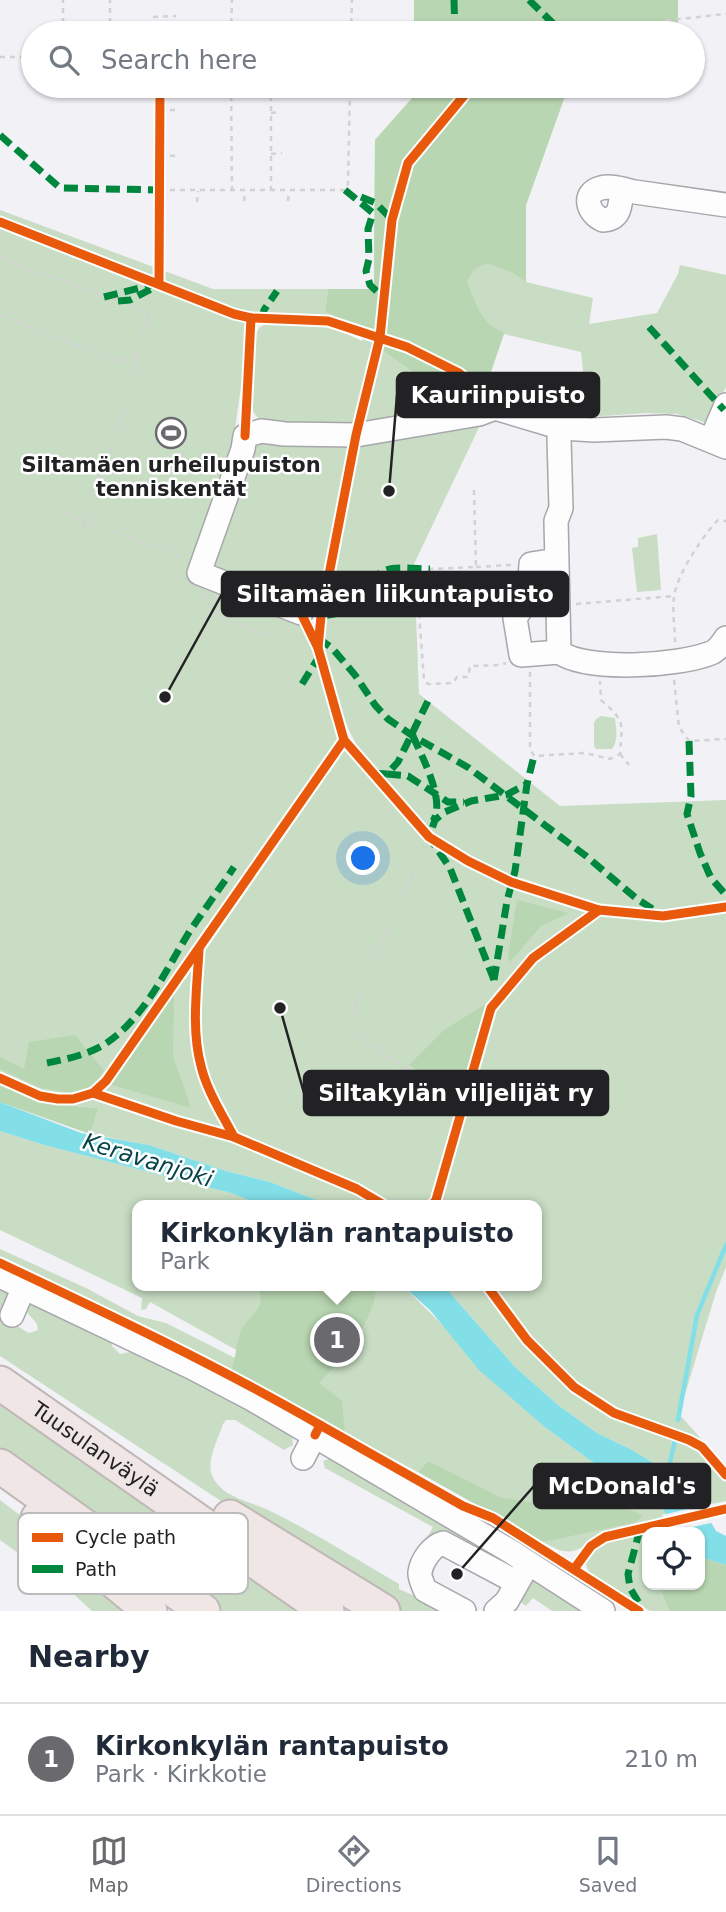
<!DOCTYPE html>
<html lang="en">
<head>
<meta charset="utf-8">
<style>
  :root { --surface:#fff; --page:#f2f2f3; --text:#1f2937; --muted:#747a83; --line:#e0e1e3; --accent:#6a6a6e }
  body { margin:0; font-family:"DejaVu Sans",sans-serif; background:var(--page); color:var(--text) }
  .controls { position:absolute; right:21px; bottom:21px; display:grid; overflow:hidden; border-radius:14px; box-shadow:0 2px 5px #0004 }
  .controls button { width:63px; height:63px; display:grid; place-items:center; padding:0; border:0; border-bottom:2px solid var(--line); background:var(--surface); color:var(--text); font:35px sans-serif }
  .you { position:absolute; left:364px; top:859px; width:24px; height:24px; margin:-18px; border:5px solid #fff; border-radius:50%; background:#1a73e8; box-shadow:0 0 0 10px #1a73e833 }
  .badge { display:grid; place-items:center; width:46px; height:46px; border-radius:50%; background:var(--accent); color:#fff; font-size:23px; font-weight:700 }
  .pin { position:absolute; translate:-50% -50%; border:4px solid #fff; box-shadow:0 2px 7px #0006 }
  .popup { position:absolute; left:132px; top:1200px; width:410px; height:91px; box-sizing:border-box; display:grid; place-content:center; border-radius:14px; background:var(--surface); filter:drop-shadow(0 2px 5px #0005); font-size:23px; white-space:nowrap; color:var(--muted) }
  .popup b { font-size:26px; color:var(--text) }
  .popup::after { content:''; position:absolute; left:50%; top:100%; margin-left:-14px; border:14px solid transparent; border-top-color:var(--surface) }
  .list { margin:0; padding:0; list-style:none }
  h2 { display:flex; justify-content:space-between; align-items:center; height:91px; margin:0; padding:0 28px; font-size:30px }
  h2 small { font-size:23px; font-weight:400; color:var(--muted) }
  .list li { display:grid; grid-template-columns:46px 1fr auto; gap:21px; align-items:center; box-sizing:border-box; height:112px; padding:0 28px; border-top:2px solid var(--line) }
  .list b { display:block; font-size:26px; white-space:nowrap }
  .list p { margin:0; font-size:23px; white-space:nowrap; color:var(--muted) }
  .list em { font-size:23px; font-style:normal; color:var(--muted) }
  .icon { flex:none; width:38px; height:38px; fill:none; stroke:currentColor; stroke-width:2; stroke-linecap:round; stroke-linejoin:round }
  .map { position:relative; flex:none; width:726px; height:1611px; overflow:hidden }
  .search { position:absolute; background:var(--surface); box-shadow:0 2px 5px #0004; left:21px; right:21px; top:21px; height:77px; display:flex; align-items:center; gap:18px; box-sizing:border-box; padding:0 24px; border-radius:38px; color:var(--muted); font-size:26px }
  .sheet { height:203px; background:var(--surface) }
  nav { display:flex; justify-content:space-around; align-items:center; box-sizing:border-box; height:98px; border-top:2px solid var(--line); background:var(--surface); font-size:19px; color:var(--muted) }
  nav a { display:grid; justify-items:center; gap:4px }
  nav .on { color:var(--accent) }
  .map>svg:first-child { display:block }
</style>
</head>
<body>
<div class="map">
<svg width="726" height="1611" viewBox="0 0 726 1611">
  <rect width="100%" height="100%" fill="#f1f1f6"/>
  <g fill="#c8ddc4" fill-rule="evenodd">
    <path d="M 414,86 L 587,86 L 566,93 L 526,205 L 526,282 L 593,298 L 589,324 L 657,313 L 678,274 L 680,265 L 726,275 L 726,387 L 707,423 L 677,414 L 647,413 L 588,417 L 581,352 L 504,334 L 479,407 L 484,417 L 414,564 L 419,694 L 560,806 L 726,800 L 726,1267 L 716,1292 L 679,1414 L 726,1467 L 726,1501 L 701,1506 L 694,1494 L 678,1478 L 632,1450 L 597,1433 L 558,1405 L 515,1367 L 444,1286 L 536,1286 L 536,1205 L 329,1205 L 270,1182 L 226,1171 L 149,1145 L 90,1134 L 97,1108 C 58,1105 35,1102 0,1082 L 0,210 L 213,289 L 328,289 L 325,311 L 334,317 L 286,316 L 243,311 L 251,318 L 234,435 L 274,422 C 266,421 258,420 254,413 C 247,398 255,352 256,334 L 259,328 L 266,323 L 329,326 L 362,341 L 374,289 L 375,140 L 414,96 ZM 313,609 C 323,656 334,708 360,750 L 356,756 L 344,751 L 194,967 L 103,1091 L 100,1099 L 82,1098 L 93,1093 L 199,950 L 344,740 L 301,613 Z"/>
    <path d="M 657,534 L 661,590 L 637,592 L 632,548 L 638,547 L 638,538 Z"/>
    <path d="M 601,716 L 615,718 C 616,728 619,740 612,749 L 596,749 L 594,746 L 594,723 L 596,719 Z"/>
    <path d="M 0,1131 L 44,1145 L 231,1193 L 261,1205 L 138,1205 L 138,1286 L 403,1286 L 546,1428 L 631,1490 L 663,1509 L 675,1532 L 647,1532 L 647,1585 L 700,1585 L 700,1557 L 726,1611 L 650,1611 L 589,1573 L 586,1564 L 596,1549 L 586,1544 C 570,1557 560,1551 543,1542 L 566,1536 L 428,1461 L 418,1472 L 345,1434 L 342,1409 L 150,1302 L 146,1309 L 141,1310 L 142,1298 L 0,1230 Z"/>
    <path d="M 0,1249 L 86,1288 L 138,1316 L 166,1323 L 237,1359 L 231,1370 L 0,1256 Z"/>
    <path d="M 0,1288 L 8,1293 C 4,1314 10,1323 29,1333 L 38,1330 L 37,1324 L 26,1311 L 32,1303 L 110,1337 L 112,1346 L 120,1354 L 136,1351 L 267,1419 L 292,1434 L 293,1445 L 284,1450 L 235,1420 L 226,1420 L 223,1424 C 218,1440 203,1465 215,1481 C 225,1497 250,1502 266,1509 C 312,1531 356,1559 399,1584 L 399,1589 L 448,1611 L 399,1611 L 247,1518 L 0,1356 Z"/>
    <path d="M 0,1399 L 305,1611 L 222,1611 L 0,1451 Z"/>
    <path d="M 332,1458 L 497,1555 L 499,1560 L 426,1540 L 433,1527 L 325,1468 L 323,1461 Z"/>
    <path d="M 0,1500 L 55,1542 L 133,1611 L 92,1611 L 67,1588 L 0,1540 Z"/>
    <path d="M 531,1580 L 536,1581 L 584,1611 L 552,1611 L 533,1598 L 526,1606 L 519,1601 Z"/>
  </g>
  <g fill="#b8d6b1">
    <rect x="414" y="0" width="264" height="33"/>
    <path d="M 414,86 L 587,86 L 566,93 L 526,205 L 526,282 L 513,273 L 487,263 L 473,270 L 467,282 C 477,305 479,322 504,333 L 479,407 L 412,415 L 412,371 L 382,350 L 365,329 L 334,317 L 325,311 L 328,289 L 374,289 L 375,140 L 414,96 Z"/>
    <path d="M 517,900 L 569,913 L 541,926 L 510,962 L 508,956 Z"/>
    <path d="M 174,994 L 173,1056 L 191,1108 L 109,1084 Z"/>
    <path d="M 486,1004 L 460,1094 L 454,1094 L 409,1065 L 444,1030 Z"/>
    <path d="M 75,1035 L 104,1071 L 91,1088 L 68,1093 L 38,1087 L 0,1069 L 0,1057 L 24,1069 L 29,1042 Z"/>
    <path d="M 0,1082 C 35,1102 58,1105 98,1108 L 90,1134 L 0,1102 Z"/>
    <path d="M 258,1286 L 377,1286 L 373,1305 L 355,1345 L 319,1383 L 342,1401 L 345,1434 L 231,1370 C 237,1357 235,1344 241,1331 C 248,1315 268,1309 258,1286 Z"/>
    <path d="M 428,1461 L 499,1497 L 562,1508 L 603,1498 L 642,1515 L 639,1520 L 632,1523 L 543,1542 L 418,1472 Z"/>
    <path d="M 700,1557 L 726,1565 L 726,1611 L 670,1611 L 662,1593 L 665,1585 L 700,1585 Z"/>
  </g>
  <g fill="#82dee7">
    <path d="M 0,1102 L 81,1133 L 149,1145 L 226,1171 L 270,1182 L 329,1205 L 261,1205 L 231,1193 L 44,1145 L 0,1131 Z"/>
    <path d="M 403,1286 L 444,1286 L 515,1367 L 558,1405 L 597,1433 L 632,1450 L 678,1478 L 694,1494 L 716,1531 L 726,1536 L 726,1565 L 700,1557 L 700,1532 L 675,1532 L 663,1509 L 631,1490 L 546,1428 L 479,1370 L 430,1310 Z"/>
  </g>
  <path fill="#f1f1f6" d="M 705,1505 L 715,1522 L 671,1532 L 662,1515 Z"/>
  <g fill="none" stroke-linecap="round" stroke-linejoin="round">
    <g stroke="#82dee7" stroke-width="4.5">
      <path d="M 678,1420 L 697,1315 L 726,1245"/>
      <path d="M 668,1472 L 675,1440"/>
    </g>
    <g stroke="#a7a7ab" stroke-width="26">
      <g id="minor">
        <path d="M 622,190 C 620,205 621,219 603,220 C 588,214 581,193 601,188 C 611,185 625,190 635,192 L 726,205"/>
        <path d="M 711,440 L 726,405"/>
        <path d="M 557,560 L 531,564 L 529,597 L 515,618 L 521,655 L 559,652 L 556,521 L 561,508 L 559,438 L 562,428"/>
        <path d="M 301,613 L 199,573 L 243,449 L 245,436 L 261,431 L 285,434 L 356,435 L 479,414 L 495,408 L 562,428 L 594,430 L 666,427 L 682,429 L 726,447"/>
        <path d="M 559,652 C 587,672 679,666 711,653 C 717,651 722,644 726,638"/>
        <path d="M 0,1276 L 191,1367 L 252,1399 L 510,1551 L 603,1611"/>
        <path d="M 12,1315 L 24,1287"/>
        <path d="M 303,1458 L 315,1435"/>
        <path d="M 464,1611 L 425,1590 C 423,1584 419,1577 420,1572 C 422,1560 432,1546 443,1543 L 516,1582"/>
        <path d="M 496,1611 L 507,1601 L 524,1571"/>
      </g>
    </g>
    <g stroke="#c0b7b7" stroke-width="37">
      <g id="highway">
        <path id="s1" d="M 0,1383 L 327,1611"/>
        <path d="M 0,1466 L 203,1611"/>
        <path d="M 230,1517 L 383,1611"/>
        <path d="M 38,1518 L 150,1611"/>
      </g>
    </g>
    <g stroke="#d2d2d3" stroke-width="2.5" stroke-dasharray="5 5" stroke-linecap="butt">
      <path d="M 153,17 L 176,16"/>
      <path d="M 63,23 L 74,23"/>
      <path d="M 63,33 L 63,0"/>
      <path d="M 110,33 L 110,0"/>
      <path d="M 231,33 L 232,0"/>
      <path d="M 351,33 L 352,0"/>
      <path d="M 628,33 L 669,20 L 726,14"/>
      <path d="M 0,57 L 33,57"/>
      <path d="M 231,86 L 232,191"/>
      <path d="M 271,86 L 271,191"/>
      <path d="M 461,98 L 490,86"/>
      <path d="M 160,110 L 176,110"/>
      <path d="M 271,113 L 281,112"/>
      <path d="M 271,154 L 282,153"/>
      <path d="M 160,155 L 176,156"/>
      <path d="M 160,190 L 345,190 L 348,184 L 350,86"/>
      <path d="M 244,201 L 245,191"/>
      <path d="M 288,201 L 289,192"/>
      <path d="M 197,202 L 198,191"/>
      <path d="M 0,258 L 149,312 L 136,356 L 138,374 L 81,530"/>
      <path d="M 0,315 L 112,360 L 125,360 L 136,356"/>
      <path d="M 105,464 L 115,466"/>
      <path d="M 474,490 L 476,567 L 430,569 L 418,600 L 424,680 L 428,684 L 453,683 L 457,677 L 468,677 L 470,666 L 501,665 L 506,663"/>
      <path d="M 64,513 L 185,558"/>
      <path d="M 476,567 L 511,565"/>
      <path d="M 204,594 C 214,622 254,630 279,639"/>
      <path d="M 576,604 L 674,596"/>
      <path d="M 675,642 C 675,628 672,611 674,597 C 677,574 702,537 718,520 L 726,521"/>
      <path d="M 530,672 L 530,749 L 534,756 L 585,753 L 610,759 L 620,754 C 622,722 626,722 601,700 L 600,681"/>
      <path d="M 674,680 L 679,727 L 689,741 L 726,739"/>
      <path d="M 620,754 L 629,765"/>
      <path d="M 429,837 L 357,999 C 352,1017 353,1027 365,1042 L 462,1104"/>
    </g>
    <use href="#minor" stroke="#fdfdfe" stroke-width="23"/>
    <use href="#highway" stroke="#efe6e5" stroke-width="33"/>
    <g stroke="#00873e" stroke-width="7" stroke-dasharray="14 7" stroke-linecap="butt">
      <path d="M 454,0 L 455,33"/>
      <path d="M 529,0 L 563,33"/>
      <path d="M 0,135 L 60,188 L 160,190"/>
      <path d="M 345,190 L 373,213 L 368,229 L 369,259 L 366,271 L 370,285 L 383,297"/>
      <path d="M 361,197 L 376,203 L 392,220"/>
      <path d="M 104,297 L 151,285"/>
      <path d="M 118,301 L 130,300 L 153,288"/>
      <path d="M 262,319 L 264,310 L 277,291"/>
      <path d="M 649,327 L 724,410"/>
      <path d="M 321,616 C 371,612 355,583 386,570 C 397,566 418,569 430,569"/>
      <path d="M 318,638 L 332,648 L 355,675 L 375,705 L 388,719 L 413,736 L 469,768 L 586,856 L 637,899 L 659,913"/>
      <path d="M 302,684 L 320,655"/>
      <path d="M 413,736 C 422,757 446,801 433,821"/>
      <path d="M 689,741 L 691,796 L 687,814 L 700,853 L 711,878 L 726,895"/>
      <path d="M 373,773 L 387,774 L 398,762 L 428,701"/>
      <path d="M 387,774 L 408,776 L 448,802 L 464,802"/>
      <path d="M 494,980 L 450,868 L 429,837 L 435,820 L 445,812 L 471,801 L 506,795 L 527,784"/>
      <path d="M 494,980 L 507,901 L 515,871 L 527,784 L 534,756"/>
      <path d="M 47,1063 C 67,1059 91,1054 108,1042 C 145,1016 165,972 188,934 C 203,911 219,890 234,867"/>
      <path d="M 640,1529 L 628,1574 L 630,1588 L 642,1608"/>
    </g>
    <g stroke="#fefefe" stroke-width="13">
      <g id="cycleway">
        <path d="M 0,222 L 234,314 L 251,318 L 245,436"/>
        <path d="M 159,284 L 160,86"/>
        <path d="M 251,318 L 328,321 L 407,347 L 459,373 L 487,396 L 495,408"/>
        <path d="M 301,613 L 318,648 L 344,740 L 429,837 L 468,861 L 511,882 L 599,910 L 663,916 L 726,907"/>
        <path d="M 318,648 L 321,616 L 356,435 L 380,337 L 392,220 L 408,163 L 472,86"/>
        <path d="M 199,950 C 197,988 191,1029 201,1066 C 207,1091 222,1114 234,1137"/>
        <path d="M 0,1078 L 40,1096 L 58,1099 L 73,1099 L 93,1093 L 176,1121 L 234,1137 L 357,1189 L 384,1205"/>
        <path d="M 93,1093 L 106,1081 L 344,740"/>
        <path d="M 432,1205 L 436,1200 L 491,1008 L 533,958 L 599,910"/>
        <path d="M 0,1263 C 108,1314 216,1365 320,1425"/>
        <path d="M 487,1286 L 527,1340 L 574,1387 L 614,1413 L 689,1440 L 702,1447 L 726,1475"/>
        <path d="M 315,1435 L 320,1425 L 463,1506 L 493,1518 L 639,1611"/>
        <path d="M 574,1569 L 591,1546 L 605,1537 L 726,1509"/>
      </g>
    </g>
    <use href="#cycleway" stroke="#e8590c" stroke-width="9"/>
  </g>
  <defs>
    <g id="stadium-ring" transform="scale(1.575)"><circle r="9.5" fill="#fefefe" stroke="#6a6a6e" stroke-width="1.5"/><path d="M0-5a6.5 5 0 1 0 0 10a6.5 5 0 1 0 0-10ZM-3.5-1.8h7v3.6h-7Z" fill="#6a6a6e"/></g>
  </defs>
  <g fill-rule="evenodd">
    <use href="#stadium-ring" x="171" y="433"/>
  </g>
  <g text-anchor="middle" stroke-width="5" stroke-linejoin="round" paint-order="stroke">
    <g font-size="21" font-weight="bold" fill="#222225" stroke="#fefefe">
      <text x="171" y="472">Siltamäen urheilupuiston<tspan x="171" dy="24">tenniskentät</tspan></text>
    </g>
    <g font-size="21" fill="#222225" stroke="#fefefe">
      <text dy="7" stroke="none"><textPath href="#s1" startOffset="116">Tuusulanväylä</textPath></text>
    </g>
    <g font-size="23" font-style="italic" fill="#054448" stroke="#fefefe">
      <text transform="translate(148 1160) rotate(17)" y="8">Keravanjoki</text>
    </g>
  </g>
  <rect x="18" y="1513" width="230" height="81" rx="10" fill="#fefefe" stroke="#bcbcbd" stroke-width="2"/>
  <rect x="32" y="1533" width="31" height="9" fill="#e8590c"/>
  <rect x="32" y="1565" width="31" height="8" fill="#00873e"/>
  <g font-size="19" fill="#222225">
    <text x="75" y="1544">Cycle path</text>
    <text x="75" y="1576">Path</text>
  </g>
  <path fill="none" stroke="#222225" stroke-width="2.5" d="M389 491L397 395M165 697L222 594M280 1008L304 1093M457 1574L534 1486"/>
  <g fill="#222225" stroke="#fefefe" stroke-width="2.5">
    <circle cx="389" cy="491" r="7"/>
    <circle cx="165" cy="697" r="7"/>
    <circle cx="280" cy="1008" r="7"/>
    <circle cx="457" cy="1574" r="7"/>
  </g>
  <g fill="#222225" stroke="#222225" stroke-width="2.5">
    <rect x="397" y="373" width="202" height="44" rx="7"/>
    <rect x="222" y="572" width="346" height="44" rx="7"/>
    <rect x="304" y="1071" width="304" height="44" rx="7"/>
    <rect x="534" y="1464" width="176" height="44" rx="7"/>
  </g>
  <g font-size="23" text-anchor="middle" font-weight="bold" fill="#fff">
    <text x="498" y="403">Kauriinpuisto</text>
    <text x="395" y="602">Siltamäen liikuntapuisto</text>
    <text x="456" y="1101">Siltakylän viljelijät ry</text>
    <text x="622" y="1494">McDonald's</text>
  </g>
</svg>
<div class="controls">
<button><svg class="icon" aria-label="locate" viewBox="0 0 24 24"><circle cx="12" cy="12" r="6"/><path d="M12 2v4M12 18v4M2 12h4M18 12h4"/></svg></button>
</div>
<div class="you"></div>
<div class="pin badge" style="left:337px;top:1340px">1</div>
<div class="popup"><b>Kirkonkylän rantapuisto</b>Park</div>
<div class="search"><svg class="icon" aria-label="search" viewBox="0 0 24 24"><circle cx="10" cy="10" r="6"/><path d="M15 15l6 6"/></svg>Search here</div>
</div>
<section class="sheet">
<h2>Nearby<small></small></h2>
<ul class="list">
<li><span class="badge">1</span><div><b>Kirkonkylän rantapuisto</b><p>Park · Kirkkotie</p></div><em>210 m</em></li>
</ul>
</section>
<nav>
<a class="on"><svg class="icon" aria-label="map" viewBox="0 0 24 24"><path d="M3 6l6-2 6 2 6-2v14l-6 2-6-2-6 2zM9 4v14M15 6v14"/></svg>Map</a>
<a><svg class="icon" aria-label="directions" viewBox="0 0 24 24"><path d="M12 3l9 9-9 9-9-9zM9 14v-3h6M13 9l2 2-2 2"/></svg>Directions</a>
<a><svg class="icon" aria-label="saved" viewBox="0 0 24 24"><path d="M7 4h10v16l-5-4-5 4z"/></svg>Saved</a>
</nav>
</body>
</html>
